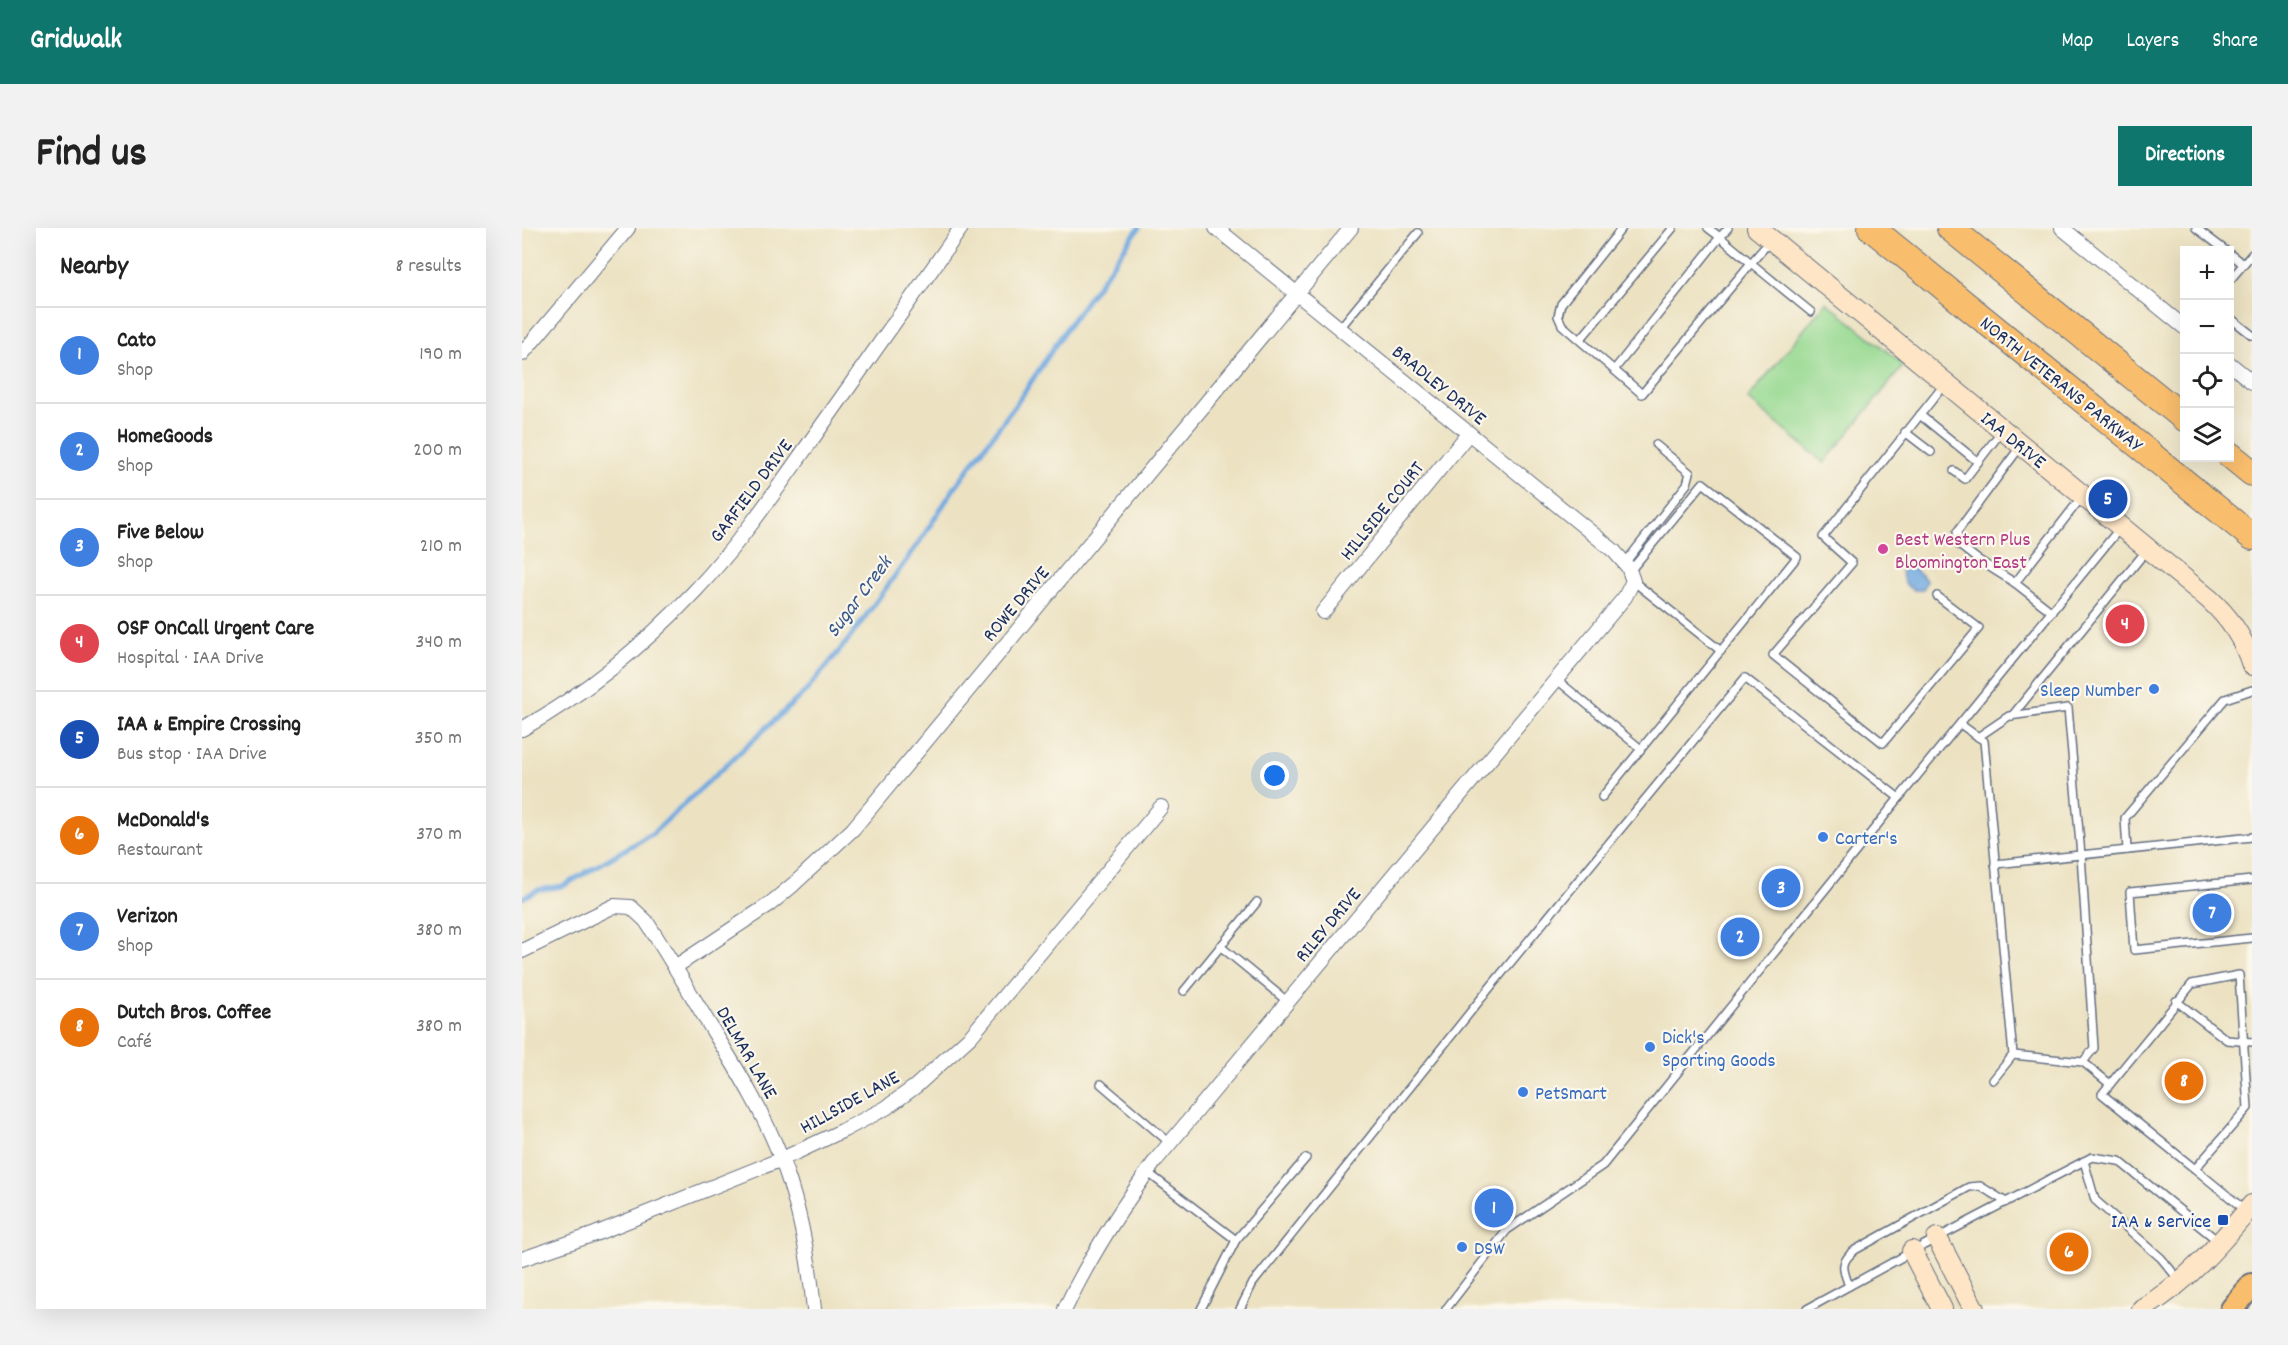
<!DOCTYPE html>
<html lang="en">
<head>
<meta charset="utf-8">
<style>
  :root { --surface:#fff; --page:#f2f2f2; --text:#222; --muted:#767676; --line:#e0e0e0; --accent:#0f766e }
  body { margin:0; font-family:Dekko,sans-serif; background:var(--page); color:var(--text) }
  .controls { position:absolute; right:18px; top:18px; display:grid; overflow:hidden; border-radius:0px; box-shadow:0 6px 24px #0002 }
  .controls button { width:54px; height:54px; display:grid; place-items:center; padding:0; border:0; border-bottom:2px solid var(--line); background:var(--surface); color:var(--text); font:30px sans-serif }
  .you { position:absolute; left:753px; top:548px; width:21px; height:21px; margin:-15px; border:4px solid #fff; border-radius:50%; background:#1a73e8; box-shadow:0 0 0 9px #1a73e833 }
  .badge { display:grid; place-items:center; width:39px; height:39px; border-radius:50%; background:var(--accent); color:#fff; font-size:20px; font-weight:700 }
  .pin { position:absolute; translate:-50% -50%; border:3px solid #fff; box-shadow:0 2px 6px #0006 }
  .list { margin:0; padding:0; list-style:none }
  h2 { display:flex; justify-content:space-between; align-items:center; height:78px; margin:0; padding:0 24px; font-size:26px }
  h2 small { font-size:20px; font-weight:400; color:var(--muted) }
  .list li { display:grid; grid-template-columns:39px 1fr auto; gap:18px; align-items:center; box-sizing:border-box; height:96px; padding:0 24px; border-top:2px solid var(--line) }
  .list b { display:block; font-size:22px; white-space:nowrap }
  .list p { margin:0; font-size:20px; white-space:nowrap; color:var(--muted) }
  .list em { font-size:20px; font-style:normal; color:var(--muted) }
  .icon { flex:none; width:33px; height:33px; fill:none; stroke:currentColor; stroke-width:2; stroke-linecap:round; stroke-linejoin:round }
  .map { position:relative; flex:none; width:1730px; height:1081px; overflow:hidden; border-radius:0px }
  header { display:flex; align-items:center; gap:36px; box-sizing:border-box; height:84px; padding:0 30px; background:var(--accent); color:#fff }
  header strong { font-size:28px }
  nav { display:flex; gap:33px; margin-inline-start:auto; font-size:21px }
  .intro { display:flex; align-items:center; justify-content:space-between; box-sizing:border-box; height:144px; padding:0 36px }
  h1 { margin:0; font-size:42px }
  .button { padding:15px 27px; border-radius:0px; background:var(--accent); color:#fff; font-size:21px; font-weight:700 }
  main { display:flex; gap:36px; padding:0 36px }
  aside { flex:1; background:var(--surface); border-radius:0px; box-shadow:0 6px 24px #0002 }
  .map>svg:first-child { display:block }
</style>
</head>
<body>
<header>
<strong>Gridwalk</strong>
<nav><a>Map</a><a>Layers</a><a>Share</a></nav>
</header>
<div class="intro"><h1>Find us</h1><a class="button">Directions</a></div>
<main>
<aside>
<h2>Nearby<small>8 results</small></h2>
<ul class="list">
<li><span class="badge" style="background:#3f7fe0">1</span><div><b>Cato</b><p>Shop</p></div><em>190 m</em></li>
<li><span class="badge" style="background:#3f7fe0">2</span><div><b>HomeGoods</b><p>Shop</p></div><em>200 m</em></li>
<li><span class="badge" style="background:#3f7fe0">3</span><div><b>Five Below</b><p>Shop</p></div><em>210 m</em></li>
<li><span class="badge" style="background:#e0444e">4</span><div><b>OSF OnCall Urgent Care</b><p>Hospital · IAA Drive</p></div><em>340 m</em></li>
<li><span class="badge" style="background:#1a4fb4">5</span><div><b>IAA &amp; Empire Crossing</b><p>Bus stop · IAA Drive</p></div><em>350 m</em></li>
<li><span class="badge" style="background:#e8710a">6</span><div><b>McDonald's</b><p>Restaurant</p></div><em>370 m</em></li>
<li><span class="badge" style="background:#3f7fe0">7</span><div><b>Verizon</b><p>Shop</p></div><em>380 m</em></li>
<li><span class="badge" style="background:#e8710a">8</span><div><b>Dutch Bros. Coffee</b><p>Café</p></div><em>380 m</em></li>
</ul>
</aside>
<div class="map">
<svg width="1730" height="1081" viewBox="0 0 1730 1081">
  <rect width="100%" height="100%" fill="#fbf7ec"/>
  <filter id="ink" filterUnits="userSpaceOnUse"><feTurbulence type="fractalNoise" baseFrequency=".0167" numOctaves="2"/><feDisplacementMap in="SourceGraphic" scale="12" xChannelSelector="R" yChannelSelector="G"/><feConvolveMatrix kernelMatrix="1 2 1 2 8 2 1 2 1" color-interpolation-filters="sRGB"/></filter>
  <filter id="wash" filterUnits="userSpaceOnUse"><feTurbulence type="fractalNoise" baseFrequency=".008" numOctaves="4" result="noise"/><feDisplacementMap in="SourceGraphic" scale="24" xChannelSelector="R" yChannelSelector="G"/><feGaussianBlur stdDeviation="1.35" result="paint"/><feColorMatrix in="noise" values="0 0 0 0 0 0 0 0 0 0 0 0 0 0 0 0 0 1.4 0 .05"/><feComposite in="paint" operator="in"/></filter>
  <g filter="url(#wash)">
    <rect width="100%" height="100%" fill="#ece2c2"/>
    <path fill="#97d991" stroke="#598478" stroke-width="1.5" d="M 1304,74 L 1382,137 L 1302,235 L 1226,171 Z"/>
    <path fill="#71a9e0" stroke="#466c9f" stroke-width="1.5" d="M 1388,336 L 1405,353 L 1401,362 C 1386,364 1381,355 1379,342 L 1382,338 Z"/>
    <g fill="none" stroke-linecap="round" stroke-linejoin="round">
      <path stroke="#71a9e0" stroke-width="5" d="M 0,670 L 16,662 L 41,658 L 131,605 L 285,462 L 327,411 L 396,316 L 433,259 L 497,172 L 546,98 L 617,0"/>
    </g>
  </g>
  <g filter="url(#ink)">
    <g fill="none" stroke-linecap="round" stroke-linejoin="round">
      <g stroke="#646e81" stroke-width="10">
        <g id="lane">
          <path d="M 1186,0 L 1198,9 L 1206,0"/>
          <path d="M 1674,0 L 1703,22"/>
          <path d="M 1248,13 L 1229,35 L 1289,84"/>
          <path d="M 1708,26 L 1721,36"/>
          <path d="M 1708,52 L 1730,26"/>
          <path d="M 1711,92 L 1730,107"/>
          <path d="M 818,100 L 896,5"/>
          <path d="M 1058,112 L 1151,0"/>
          <path d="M 1092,142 L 1198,9 L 1229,35 L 1120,166 L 1040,97 L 1036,88 L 1039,76 L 1100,0"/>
          <path d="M 1398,187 L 1456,234"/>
          <path d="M 1383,204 L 1409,224"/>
          <path d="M 1498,219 L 1435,304 L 1437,317 L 1455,331 L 1493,355 L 1559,270"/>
          <path d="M 1432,243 L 1443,251 L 1479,204"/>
          <path d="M 1103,335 L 1165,256 L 1168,245 L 1134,217"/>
          <path d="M 1111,353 L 1199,423"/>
          <path d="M 1493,355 L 1530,384"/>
          <path d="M 1415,368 L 1457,400 L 1361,515 L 1251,427 L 1330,335 L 1301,309 L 1422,157"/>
          <path d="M 1034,451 L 1119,521"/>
          <path d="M 1490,488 L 1624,323"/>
          <path d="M 1438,496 L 1462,513 L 1491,827 L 1471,852"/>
          <path d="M 1456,509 L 1487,488 L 1546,480 L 1559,627 L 1572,820 L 1561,834"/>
          <path d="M 1080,569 L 1275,329 L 1181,255 L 1108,343"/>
          <path d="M 1605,622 L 1603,590 L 1703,471 L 1730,462"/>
          <path d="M 1473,636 L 1730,609"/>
          <path d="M 1730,652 L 1608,664 L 1612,722 L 1730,710"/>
          <path d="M 698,718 L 766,774"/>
          <path d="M 662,763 L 735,674"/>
          <path d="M 1654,773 L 1705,812 L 1730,814"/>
          <path d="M 1491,827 L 1561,834 L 1588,856"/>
          <path d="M 579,856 L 648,915"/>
          <path d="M 1562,933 L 1573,972 L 1639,1030 L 1657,1052"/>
          <path d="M 1673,941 L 1580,866 L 1670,756 L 1717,747 L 1726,880 L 1673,941 L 1723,982"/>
          <path d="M 625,944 L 714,1012"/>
          <path d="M 1327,1058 C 1321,1041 1317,1035 1333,1022 L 1447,959 L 1458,958 L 1484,974"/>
          <path d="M 679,1081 L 714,1012 L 784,930"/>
          <path d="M 718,1081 L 731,1055 L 970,757 L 1223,450 L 1377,570 L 1598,300"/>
          <path d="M 924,1081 L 985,1002 L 1081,937 L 1377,570"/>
          <path d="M 1285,1081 L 1415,1010 L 1570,929 L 1597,933 L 1696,1013"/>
        </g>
      </g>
      <g stroke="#646e81" stroke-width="16">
        <g id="street">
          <path d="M 1540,0 L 1662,99"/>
          <path d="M 0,126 L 106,0"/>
          <path d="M 1708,136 L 1730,154"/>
          <path d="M 801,384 L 947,205"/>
          <path d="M 0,501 C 64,465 123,416 173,363 C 224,309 265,246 308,186 C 351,124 395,62 439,0"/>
          <path d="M 0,723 L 92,678 L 109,679 L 124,693 C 148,730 170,768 193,806 C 218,846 242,886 259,930 C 278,978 287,1031 292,1081"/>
          <path d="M 153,739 L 248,676 L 272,656 L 331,601 L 829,0"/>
          <path d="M 0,1031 L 73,1006 L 260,931 L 322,902 L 364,880 L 394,858 L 449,808 L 639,579"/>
          <path d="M 543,1081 C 568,1028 599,980 634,932 L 1103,369 L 1111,353 L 1106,339 L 1092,323 L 694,0"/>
        </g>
      </g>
      <g stroke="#646e81" stroke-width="22">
        <g id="secondary">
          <path d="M 1235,0 L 1687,371 C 1707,389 1722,411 1730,437"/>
          <path d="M 1415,1010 L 1452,1081"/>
          <path d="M 1390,1023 L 1420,1081"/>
          <path d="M 1620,1081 C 1664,1055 1697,1017 1730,977"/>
        </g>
      </g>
      <g stroke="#646e81" stroke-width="26">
        <path id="primary" d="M 1710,1081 L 1730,1057"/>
      </g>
      <g stroke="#646e81" stroke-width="28">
        <g id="highway">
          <path d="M 1349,0 L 1730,309"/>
          <path d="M 1428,0 L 1662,190"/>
          <path d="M 1708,227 L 1730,245"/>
        </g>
      </g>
      <use href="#lane" stroke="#fff" stroke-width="7"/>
      <use href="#street" stroke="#fff" stroke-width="14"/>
      <use href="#secondary" stroke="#fde5c5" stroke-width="20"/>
      <use href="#primary" stroke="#f9be6d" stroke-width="22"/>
      <use href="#highway" stroke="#f9be6d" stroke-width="26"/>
    </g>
  </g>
  <circle fill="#d1479c" stroke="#fbf7ec" stroke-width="2" cx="1361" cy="321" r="6"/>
  <g fill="#3f7fe0" stroke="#fbf7ec" stroke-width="2">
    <circle cx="1632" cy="461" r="6"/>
    <circle cx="1301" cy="609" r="6"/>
    <circle cx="1128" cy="819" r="6"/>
    <circle cx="1001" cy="864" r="6"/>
    <circle cx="940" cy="1019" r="6"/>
  </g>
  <rect fill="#1a4fb4" stroke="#fbf7ec" stroke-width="2" x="1695" y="986" width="12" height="12" rx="3"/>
  <g text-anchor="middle" stroke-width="4.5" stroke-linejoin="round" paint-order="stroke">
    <g font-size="20" fill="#1b2f5e" stroke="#fbf7ec">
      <text transform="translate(1540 155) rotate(39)" y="7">NORTH VETERANS PARKWAY</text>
      <text transform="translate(918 156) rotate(39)" y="7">BRADLEY DRIVE</text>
      <text transform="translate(1492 211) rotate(39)" y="7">IAA DRIVE</text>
      <text transform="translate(228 262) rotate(-53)" y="7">GARFIELD DRIVE</text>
      <text transform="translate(859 282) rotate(-51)" y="7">HILLSIDE COURT</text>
      <text transform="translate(493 375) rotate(-50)" y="7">ROWE DRIVE</text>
      <text transform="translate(805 696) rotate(-50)" y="7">RILEY DRIVE</text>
      <text transform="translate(226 824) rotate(60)" y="7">DELMAR LANE</text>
      <text transform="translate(327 873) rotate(-29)" y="7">HILLSIDE LANE</text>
    </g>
    <g font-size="20" fill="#b23c85" stroke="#fbf7ec" text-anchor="start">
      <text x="1373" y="317">Best Western Plus<tspan x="1373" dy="23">Bloomington East</tspan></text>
    </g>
    <g font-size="20" fill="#366cbe" stroke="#fbf7ec" text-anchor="start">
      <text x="1620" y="468" text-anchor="end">Sleep Number</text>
      <text x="1313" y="616">Carter's</text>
      <text x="1140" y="815">Dick's<tspan x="1140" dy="23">Sporting Goods</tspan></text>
      <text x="1013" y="871">PetSmart</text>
      <text x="952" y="1026">DSW</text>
    </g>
    <g font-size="20" fill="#164399" stroke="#fbf7ec" text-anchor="end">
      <text x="1689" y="999">IAA &amp; Service</text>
    </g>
    <g font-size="21" font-style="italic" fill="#395a8c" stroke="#fbf7ec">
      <text transform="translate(336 368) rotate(-53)" y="7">Sugar Creek</text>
    </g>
  </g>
</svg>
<div class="controls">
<button>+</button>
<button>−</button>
<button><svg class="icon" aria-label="locate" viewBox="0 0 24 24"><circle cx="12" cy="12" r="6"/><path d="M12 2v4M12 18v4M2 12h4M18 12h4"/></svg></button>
<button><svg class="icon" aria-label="layers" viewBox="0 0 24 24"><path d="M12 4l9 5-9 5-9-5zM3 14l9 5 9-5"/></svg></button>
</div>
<div class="you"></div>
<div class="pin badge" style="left:972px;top:980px;background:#3f7fe0">1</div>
<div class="pin badge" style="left:1218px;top:709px;background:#3f7fe0">2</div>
<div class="pin badge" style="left:1259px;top:660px;background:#3f7fe0">3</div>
<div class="pin badge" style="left:1603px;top:396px;background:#e0444e">4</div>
<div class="pin badge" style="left:1586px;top:271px;background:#1a4fb4">5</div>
<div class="pin badge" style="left:1547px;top:1024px;background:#e8710a">6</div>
<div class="pin badge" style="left:1690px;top:685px;background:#3f7fe0">7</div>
<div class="pin badge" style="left:1662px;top:853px;background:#e8710a">8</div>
</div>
</main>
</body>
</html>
